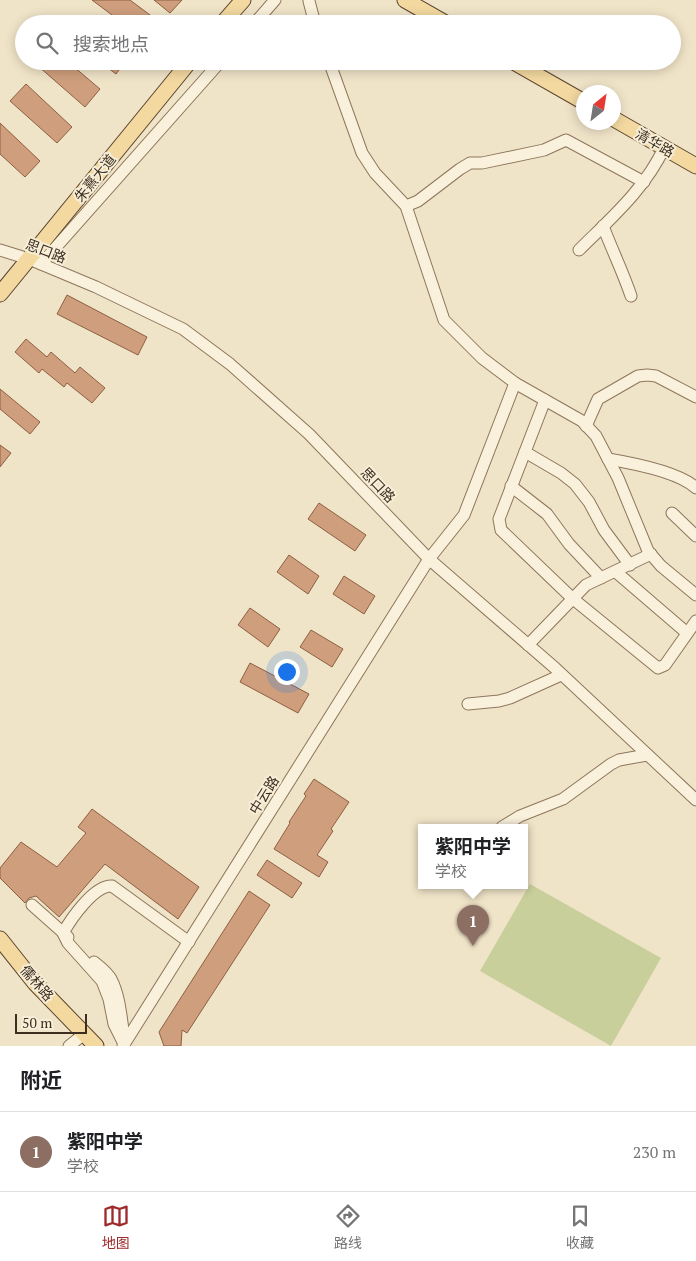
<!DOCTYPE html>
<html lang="zh">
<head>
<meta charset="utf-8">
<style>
  :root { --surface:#fff; --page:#f6f6f6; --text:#202124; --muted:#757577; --line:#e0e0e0; --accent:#9e2a2b }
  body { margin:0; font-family:"PT Serif","Noto Sans SC",serif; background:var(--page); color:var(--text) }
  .compass { position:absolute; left:576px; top:85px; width:45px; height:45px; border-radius:50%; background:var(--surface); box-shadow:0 2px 12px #0003; rotate:30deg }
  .scale { position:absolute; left:15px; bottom:12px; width:72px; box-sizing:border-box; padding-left:5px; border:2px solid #3d2e20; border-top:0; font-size:14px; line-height:18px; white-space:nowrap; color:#3d2e20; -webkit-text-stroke:4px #f7eed8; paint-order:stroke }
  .you { position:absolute; left:286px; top:671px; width:18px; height:18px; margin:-12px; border:4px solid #fff; border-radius:50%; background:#1a73e8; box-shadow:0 0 0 8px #1a73e833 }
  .badge { display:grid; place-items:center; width:32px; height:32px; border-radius:50%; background:var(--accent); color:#fff; font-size:16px; font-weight:700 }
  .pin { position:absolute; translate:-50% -41px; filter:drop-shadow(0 1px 2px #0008) }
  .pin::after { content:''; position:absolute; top:26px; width:18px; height:15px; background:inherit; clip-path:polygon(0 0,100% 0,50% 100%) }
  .popup { position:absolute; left:418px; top:824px; width:110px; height:65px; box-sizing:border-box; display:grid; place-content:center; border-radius:0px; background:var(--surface); filter:drop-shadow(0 1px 4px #0005); font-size:16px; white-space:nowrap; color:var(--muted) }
  .popup b { font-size:19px; color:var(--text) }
  .popup::after { content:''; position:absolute; left:50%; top:100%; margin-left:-10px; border:10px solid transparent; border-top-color:var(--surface) }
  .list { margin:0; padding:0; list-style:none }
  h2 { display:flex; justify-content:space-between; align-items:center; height:65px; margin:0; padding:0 20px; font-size:21px }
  h2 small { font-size:16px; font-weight:400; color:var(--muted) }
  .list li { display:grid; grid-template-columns:32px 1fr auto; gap:15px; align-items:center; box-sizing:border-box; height:80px; padding:0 20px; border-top:1px solid var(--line) }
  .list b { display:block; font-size:19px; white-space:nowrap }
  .list p { margin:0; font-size:16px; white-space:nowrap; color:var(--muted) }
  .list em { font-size:16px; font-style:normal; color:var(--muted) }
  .icon { flex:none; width:28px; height:28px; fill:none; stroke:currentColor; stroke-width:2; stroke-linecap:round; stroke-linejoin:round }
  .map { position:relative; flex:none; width:696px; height:1046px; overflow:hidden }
  .search { position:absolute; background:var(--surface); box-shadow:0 2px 12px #0003; left:15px; right:15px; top:15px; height:55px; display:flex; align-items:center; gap:12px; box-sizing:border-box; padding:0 18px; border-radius:28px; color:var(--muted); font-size:19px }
  .sheet { height:145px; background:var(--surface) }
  nav { display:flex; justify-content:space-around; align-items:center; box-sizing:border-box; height:70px; border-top:1px solid var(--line); background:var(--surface); font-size:14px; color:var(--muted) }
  nav a { display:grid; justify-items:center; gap:2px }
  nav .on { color:var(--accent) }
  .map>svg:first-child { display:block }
</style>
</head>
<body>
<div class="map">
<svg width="696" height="1046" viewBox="0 0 696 1046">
  <rect width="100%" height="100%" fill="#f0e4c8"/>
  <path fill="#c9cf9b" d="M 530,884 L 661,958 L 611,1046 L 480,971 Z"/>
  <g fill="#cf9f7d" stroke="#8d5f41">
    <path d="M 92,0 L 130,0 L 162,24 L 124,24 Z"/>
    <path d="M 154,0 L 182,0 L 170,13 Z"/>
    <path d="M 42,61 L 67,61 L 100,89 L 85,107 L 38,66 Z"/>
    <path d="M 99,61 L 126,61 L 116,74 Z"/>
    <path d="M 26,84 L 72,127 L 57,143 L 10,101 Z"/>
    <path d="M 0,123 L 40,161 L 25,177 L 0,154 Z"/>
    <path d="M 67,295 L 147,337 L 138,355 L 57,314 Z"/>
    <path d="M 26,339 L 47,357 L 51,352 L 75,373 L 80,367 L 105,388 L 92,403 L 67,383 L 64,387 L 42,369 L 39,373 L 15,352 Z"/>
    <path d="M 0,389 L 40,422 L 30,434 L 0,409 Z"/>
    <path d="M 0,445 L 11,453 L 0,467 Z"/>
    <path d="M 319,503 L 366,535 L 355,551 L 308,519 Z"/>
    <path d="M 289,555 L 319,576 L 308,594 L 277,572 Z"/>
    <path d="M 344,576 L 375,596 L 364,614 L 333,594 Z"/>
    <path d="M 250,608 L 280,629 L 268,647 L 238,625 Z"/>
    <path d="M 311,630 L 343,649 L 332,667 L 300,647 Z"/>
    <path d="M 250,663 L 309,694 L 298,713 L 240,682 Z"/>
    <path d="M 314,779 L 349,802 L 331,829 L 333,831 L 317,855 L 328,862 L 319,877 L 274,849 L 290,823 L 289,822 L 306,796 L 304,794 Z"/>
    <path d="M 92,809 L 199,887 L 178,919 L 105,864 L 59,917 L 36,896 L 29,898 L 25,903 L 0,878 L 0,868 L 21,842 L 57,867 L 86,833 L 78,827 Z"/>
    <path d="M 267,860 L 302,883 L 292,898 L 257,875 Z"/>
    <path d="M 249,891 L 270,905 L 187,1033 L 182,1030 L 181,1046 L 164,1046 L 159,1032 Z"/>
  </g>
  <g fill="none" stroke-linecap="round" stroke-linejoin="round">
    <g stroke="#8d765c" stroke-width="13">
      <g id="minor">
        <path d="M 309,1 L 315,24"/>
        <path d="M 254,24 L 275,0"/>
        <path d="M 406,206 L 418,201 L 460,169 L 470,163 L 482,163 L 544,150 L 566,140 L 644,182"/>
        <path d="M 603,226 C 612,250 623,272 631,296"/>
        <path d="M 0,250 L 29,259 L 96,287 L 183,329 L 230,364 L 309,434 L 429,559 L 555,668 L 696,800"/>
        <path d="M 579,250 C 610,219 645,189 664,148"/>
        <path d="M 41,264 L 221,61"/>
        <path d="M 515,383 L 582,421 L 596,436 L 618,478 L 648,551 L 661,566 L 696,595"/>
        <path d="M 545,400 L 499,519 L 501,530 L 572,598 L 658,668 L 665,665 L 696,621"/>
        <path d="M 586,426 L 598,399 L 638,376 L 647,375 L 656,376 L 696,397"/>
        <path d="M 525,452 L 561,473 L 575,484 L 589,502 L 604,530 L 630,565"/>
        <path d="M 608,459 C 632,463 679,472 696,488"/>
        <path d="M 511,486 L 547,514 L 569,544 L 601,578"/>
        <path d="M 672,513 L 696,536"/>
        <path d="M 616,572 L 687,633"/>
        <path d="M 528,645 L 586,585 L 651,554"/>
        <path d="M 468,704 L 499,701 L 510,698 L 561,675"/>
        <path d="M 502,827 L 520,816 L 563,799 L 611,764 L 619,760 L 647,755"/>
        <path d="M 32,905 L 68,937"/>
        <path d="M 94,962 C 100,967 107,972 111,979 C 120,996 121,1018 124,1037"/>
        <path d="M 124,1044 L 114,1024 L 109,999 L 102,981 L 68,943 L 63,933 C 71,919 94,885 112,886 L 189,942"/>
        <path d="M 69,1046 L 84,1034"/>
        <path d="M 123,1046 L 429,559 L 464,515 L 515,383 L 482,358 L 444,320 L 406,206 L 375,173 L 362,153 L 329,61"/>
      </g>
    </g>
    <g stroke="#5b4430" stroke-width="17">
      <g id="major">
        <path d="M 405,0 L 447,24"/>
        <path d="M 222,24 L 243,0"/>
        <path d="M 512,61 L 584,102"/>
        <path d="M 614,119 L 696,166"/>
        <path d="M 0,294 L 190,61"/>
        <path d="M 0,939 L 35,983 L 96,1046"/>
      </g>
    </g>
    <use href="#minor" stroke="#faf1dc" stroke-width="11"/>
    <use href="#major" stroke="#f3d9a0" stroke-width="15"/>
  </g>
  <g text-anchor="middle" stroke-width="4" stroke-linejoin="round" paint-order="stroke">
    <g font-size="14" fill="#3d2e20" stroke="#f7eed8">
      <text transform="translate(655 143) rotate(30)" y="5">清华路</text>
      <text transform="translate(95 178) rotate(-51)" y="5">朱熹大道</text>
      <text transform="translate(46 251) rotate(21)" y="5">思口路</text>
      <text transform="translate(378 485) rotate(46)" y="5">思口路</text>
      <text transform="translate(264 795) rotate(-58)" y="5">中云路</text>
      <text transform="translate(37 983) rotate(49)" y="5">儒林路</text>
    </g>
  </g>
</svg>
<svg class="compass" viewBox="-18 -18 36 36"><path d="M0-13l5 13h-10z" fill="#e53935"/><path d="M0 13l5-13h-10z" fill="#757577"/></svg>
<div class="scale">50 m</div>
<div class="you"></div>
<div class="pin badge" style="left:473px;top:946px;background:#8d6e63">1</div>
<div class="popup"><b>紫阳中学</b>学校</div>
<div class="search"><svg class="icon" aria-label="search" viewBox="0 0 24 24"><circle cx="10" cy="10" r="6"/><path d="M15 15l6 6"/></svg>搜索地点</div>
</div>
<section class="sheet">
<h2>附近<small></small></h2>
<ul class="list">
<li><span class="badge" style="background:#8d6e63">1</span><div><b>紫阳中学</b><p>学校</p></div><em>230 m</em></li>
</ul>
</section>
<nav>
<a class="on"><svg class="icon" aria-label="map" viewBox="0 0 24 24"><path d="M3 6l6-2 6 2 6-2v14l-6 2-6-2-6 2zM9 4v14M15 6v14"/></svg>地图</a>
<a><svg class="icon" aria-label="directions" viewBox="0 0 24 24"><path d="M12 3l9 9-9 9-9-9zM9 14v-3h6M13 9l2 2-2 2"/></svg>路线</a>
<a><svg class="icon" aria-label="saved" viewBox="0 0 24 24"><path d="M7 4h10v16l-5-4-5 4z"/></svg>收藏</a>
</nav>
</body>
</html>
